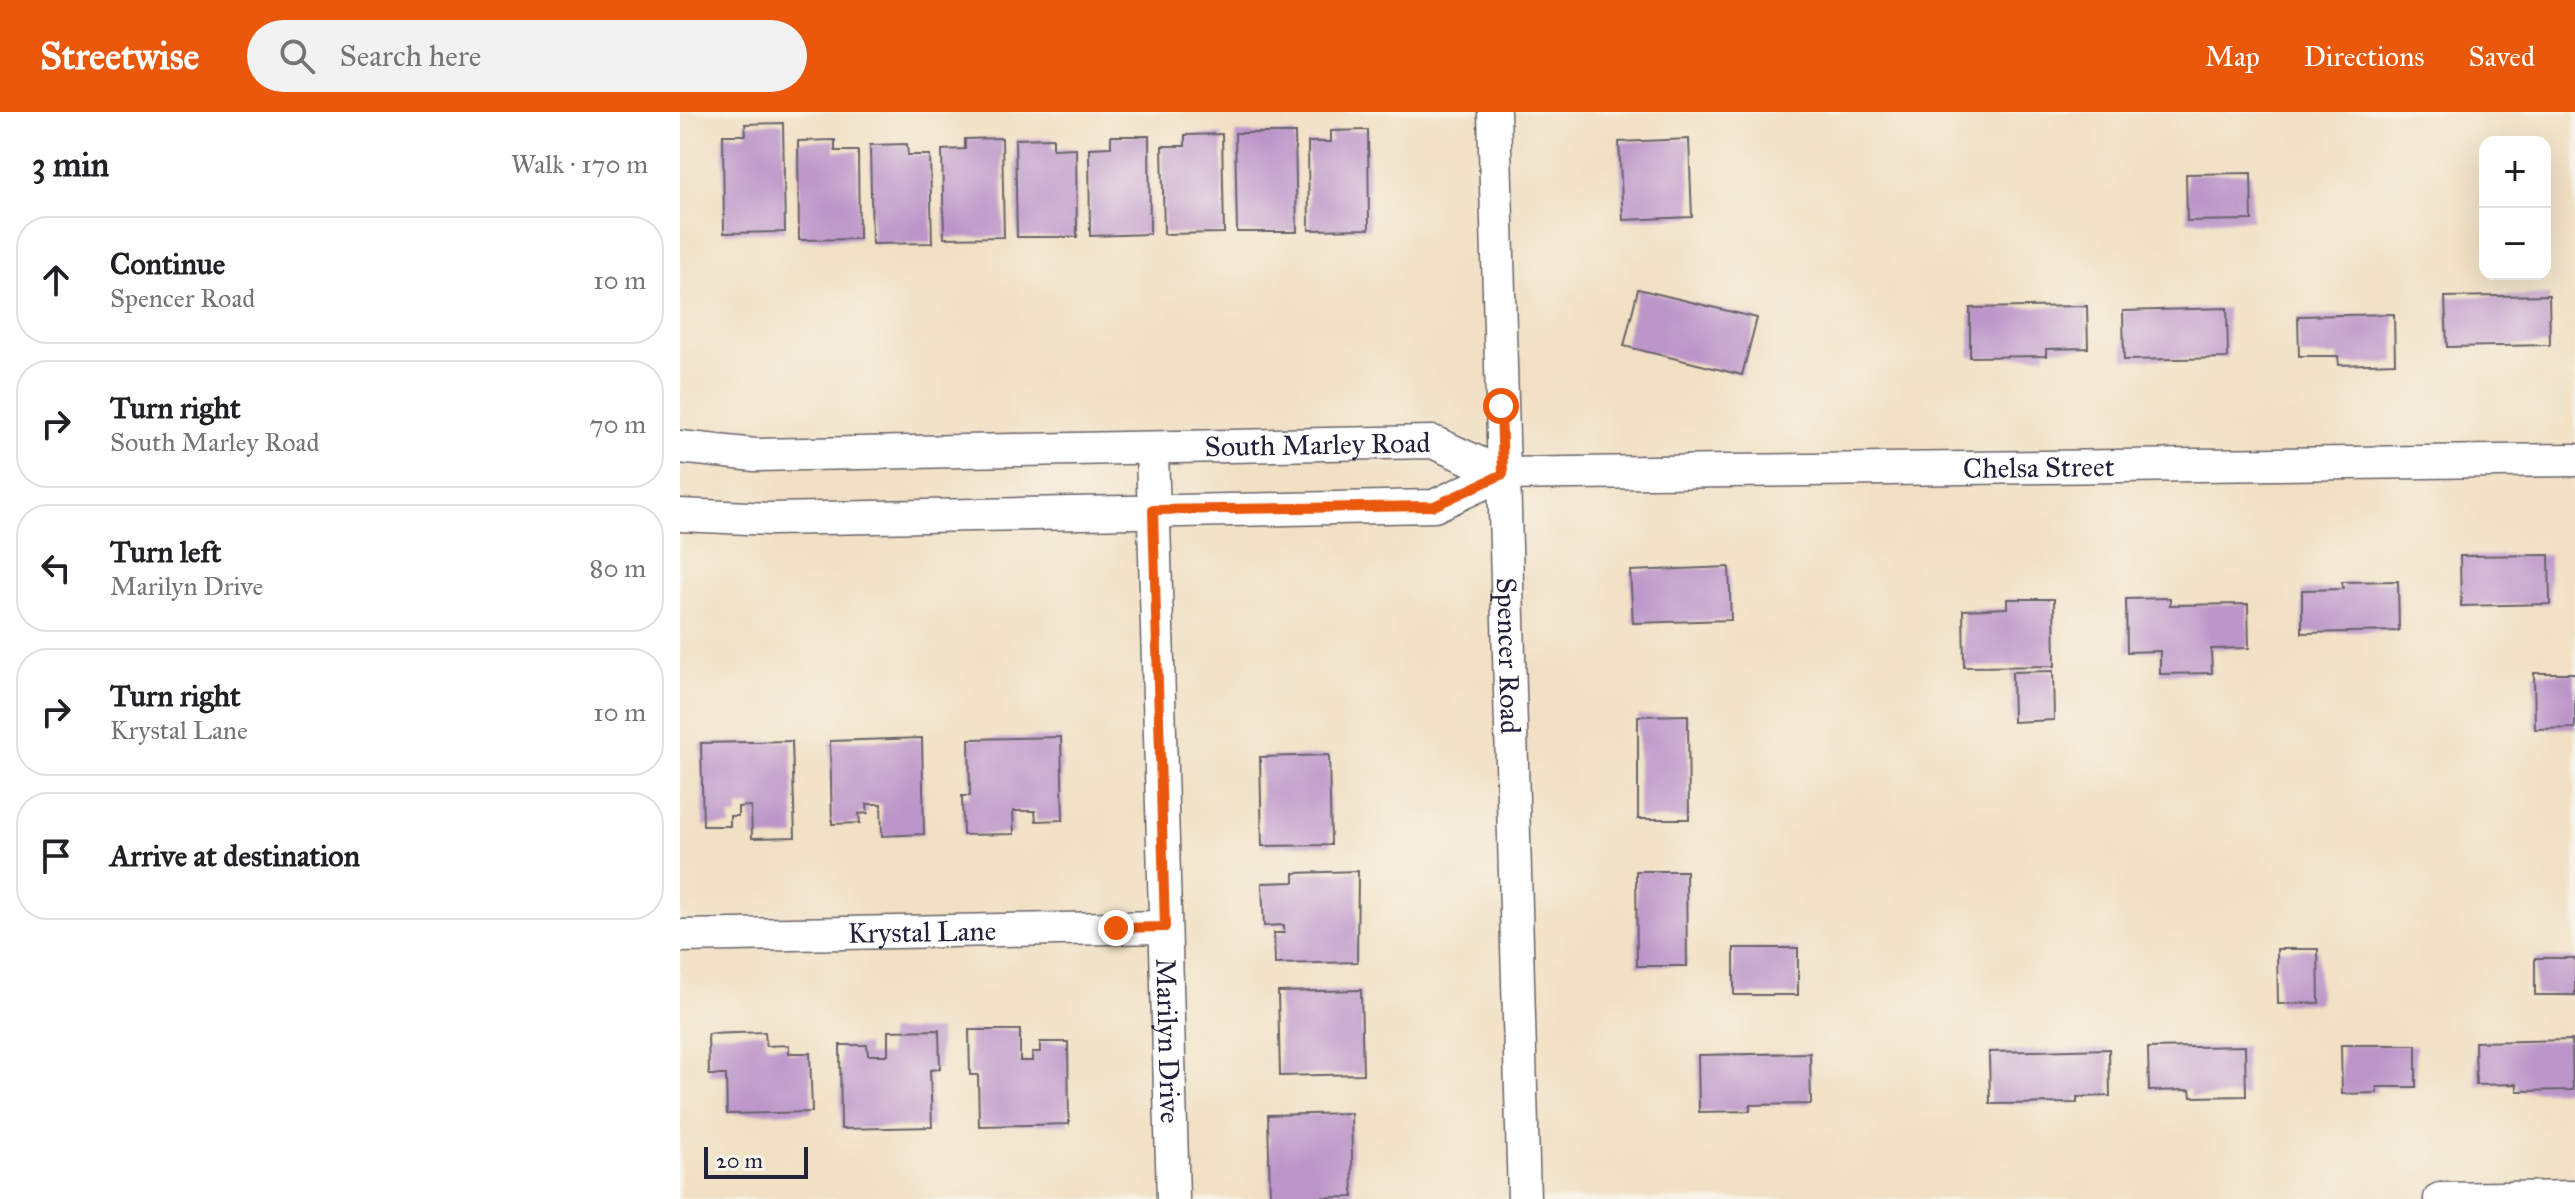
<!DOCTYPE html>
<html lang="en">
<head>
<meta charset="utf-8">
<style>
  :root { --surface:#fff; --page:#f2f2f2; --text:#202124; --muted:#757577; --line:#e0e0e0; --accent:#ea580c }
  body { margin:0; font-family:"IM FELL Great Primer",serif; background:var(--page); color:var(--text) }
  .controls { position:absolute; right:24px; top:24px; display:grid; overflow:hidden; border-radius:16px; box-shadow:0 8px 32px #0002 }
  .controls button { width:72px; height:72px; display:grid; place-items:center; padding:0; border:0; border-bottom:2px solid var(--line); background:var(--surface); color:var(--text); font:40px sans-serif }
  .scale { position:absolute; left:24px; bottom:20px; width:104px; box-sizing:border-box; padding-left:8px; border:4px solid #22223b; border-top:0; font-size:22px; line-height:28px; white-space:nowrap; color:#22223b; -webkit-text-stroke:6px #f7f3e8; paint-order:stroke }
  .stop { position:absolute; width:24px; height:24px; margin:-18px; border:6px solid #ea580c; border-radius:50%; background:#fff }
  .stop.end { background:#ea580c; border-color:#fff; box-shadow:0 2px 8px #0008 }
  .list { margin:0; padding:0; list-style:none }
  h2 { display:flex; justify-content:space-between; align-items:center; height:104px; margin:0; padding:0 32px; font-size:34px }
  h2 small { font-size:26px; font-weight:400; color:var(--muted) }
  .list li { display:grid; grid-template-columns:52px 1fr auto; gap:24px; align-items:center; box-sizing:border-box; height:128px; margin:0 16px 16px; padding:0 16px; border:2px solid var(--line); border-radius:32px }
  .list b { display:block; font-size:30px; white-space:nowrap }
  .list p { margin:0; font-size:26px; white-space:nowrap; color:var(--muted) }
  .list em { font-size:26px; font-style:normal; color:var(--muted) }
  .icon { flex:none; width:44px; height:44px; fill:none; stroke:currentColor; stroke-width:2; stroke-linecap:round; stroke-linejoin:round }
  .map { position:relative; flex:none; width:1895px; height:1087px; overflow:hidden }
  header { display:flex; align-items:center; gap:48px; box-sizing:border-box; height:112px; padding:0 40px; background:var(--accent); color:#fff }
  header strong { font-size:38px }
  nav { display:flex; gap:44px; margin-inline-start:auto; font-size:28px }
  .search { width:560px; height:72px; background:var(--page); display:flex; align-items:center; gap:20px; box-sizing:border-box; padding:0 28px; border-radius:44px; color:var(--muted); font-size:30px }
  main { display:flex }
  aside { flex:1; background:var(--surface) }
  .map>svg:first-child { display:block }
</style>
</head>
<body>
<header>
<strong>Streetwise</strong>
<div class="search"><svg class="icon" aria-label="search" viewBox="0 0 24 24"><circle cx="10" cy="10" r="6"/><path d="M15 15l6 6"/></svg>Search here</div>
<nav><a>Map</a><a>Directions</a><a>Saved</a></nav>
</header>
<main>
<aside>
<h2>3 min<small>Walk · 170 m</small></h2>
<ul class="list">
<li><svg class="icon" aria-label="ahead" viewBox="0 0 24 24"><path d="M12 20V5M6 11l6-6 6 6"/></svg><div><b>Continue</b><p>Spencer Road</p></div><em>10 m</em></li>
<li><svg class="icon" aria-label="right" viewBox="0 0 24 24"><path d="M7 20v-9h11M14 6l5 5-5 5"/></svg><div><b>Turn right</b><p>South Marley Road</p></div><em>70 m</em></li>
<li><svg class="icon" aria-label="left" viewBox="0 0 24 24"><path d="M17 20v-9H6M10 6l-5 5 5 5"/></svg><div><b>Turn left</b><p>Marilyn Drive</p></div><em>80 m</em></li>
<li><svg class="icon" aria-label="right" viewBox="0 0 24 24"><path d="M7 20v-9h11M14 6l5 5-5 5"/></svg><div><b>Turn right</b><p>Krystal Lane</p></div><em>10 m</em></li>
<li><svg class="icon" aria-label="arrive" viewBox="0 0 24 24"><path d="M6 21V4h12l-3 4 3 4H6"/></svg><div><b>Arrive at destination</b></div></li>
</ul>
</aside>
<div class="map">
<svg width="1895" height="1087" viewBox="0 0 1895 1087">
  <rect width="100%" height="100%" fill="#f7f3e8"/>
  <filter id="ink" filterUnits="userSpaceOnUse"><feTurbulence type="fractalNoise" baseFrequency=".0125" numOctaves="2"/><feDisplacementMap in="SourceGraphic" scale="16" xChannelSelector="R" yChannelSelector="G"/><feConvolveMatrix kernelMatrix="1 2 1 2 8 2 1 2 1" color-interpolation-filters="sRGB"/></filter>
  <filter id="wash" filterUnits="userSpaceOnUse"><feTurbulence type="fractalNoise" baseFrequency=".006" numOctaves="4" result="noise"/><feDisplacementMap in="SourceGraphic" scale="32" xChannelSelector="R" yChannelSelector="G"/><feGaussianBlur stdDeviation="1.8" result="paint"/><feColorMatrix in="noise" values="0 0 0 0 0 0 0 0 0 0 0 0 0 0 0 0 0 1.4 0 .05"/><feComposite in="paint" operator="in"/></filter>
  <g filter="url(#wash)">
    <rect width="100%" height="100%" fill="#f1e0c3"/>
    <g id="blocks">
      <g fill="#bc96c9">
        <path d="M 103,11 L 105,120 L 44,121 L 43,23 L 66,23 L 65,12 Z"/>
        <path d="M 688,18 L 689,117 L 629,118 L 628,30 L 651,30 L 651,19 Z"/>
        <path d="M 555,21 L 615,21 L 617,120 L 557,120 Z"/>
        <path d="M 542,22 L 544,121 L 484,122 L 482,34 L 505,34 L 505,23 Z"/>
        <path d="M 431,24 L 469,24 L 470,122 L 410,124 L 409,36 L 431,35 Z"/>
        <path d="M 322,26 L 324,125 L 264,126 L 262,38 L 285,37 L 285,27 Z"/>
        <path d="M 373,26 L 373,37 L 396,36 L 397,125 L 337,125 L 335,27 Z"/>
        <path d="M 1009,27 L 1012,105 L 943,108 L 939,30 Z"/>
        <path d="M 155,28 L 155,39 L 178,39 L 179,127 L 119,128 L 118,29 Z"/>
        <path d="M 227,32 L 228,43 L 250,43 L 252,131 L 192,132 L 190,33 Z"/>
        <path d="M 1571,61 L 1572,108 L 1507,109 L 1506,62 Z"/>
        <path d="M 958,177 L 1077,206 L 1062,263 L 944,234 Z"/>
        <path d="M 1869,183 L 1870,233 L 1767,235 L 1765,185 Z"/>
        <path d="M 1407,194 L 1408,236 L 1366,237 L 1366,244 L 1290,245 L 1290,196 Z"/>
        <path d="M 1547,196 L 1548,246 L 1444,248 L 1443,199 Z"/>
        <path d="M 1714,202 L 1715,251 L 1659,253 L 1658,244 L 1619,244 L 1618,204 Z"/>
        <path d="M 1869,443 L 1870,492 L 1781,494 L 1780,444 Z"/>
        <path d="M 1049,455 L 1051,508 L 953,511 L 950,459 Z"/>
        <path d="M 1718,469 L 1719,519 L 1622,521 L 1622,478 L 1663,477 L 1662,470 Z"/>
        <path d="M 1490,486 L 1490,493 L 1568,492 L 1569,536 L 1531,537 L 1532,561 L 1480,562 L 1480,539 L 1447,540 L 1446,487 Z"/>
        <path d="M 1327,487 L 1374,487 L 1375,554 L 1284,555 L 1283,498 L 1327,496 Z"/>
        <path d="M 1373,559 L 1374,608 L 1333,610 L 1332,560 Z"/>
        <path d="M 1854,561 L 1895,561 L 1895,616 L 1855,617 Z"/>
        <path d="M 1008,603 L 1009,707 L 958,707 L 958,604 Z"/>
        <path d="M 381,625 L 383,708 L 356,709 L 355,699 L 333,699 L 334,722 L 283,723 L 282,684 L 290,684 L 289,627 Z"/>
        <path d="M 242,626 L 244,722 L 202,724 L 201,692 L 187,692 L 188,701 L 179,702 L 180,711 L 152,712 L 150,629 Z"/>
        <path d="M 112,629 L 115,725 L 72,726 L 71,694 L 58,695 L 58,704 L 50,704 L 50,714 L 23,714 L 21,631 Z"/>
        <path d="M 649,643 L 651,733 L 582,734 L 580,645 Z"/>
        <path d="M 678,759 L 677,850 L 595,852 L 594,821 L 604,821 L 604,813 L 584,814 L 582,771 L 614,770 L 614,761 Z"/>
        <path d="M 956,759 L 1006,759 L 1007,854 L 957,854 Z"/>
        <rect x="1054" y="836" width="64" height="47"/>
        <path d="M 1597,837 L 1638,837 L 1639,891 L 1598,892 Z"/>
        <rect x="1855" y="846" width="40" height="37"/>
        <path d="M 681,878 L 683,962 L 600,964 L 598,880 Z"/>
        <path d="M 259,918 L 260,957 L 250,958 L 252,1015 L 161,1017 L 160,933 L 187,933 L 188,943 L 208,943 L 208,919 Z"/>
        <path d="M 289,918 L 340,918 L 340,949 L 352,949 L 352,940 L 360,940 L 360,930 L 388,930 L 389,1012 L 299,1014 L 298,963 L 290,963 Z"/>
        <path d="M 85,920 L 86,934 L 109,933 L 109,941 L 130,941 L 132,1000 L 47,1002 L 46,963 L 29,963 L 28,922 Z"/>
        <path d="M 1892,928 L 1893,978 L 1837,979 L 1837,972 L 1796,973 L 1795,930 Z"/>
        <path d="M 1661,933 L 1736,933 L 1736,975 L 1697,975 L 1697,981 L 1662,982 Z"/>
        <path d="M 1565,934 L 1566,984 L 1511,985 L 1510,978 L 1469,979 L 1468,936 Z"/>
        <path d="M 1429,937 L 1430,984 L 1397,985 L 1397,991 L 1310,992 L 1309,940 Z"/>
        <path d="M 1130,941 L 1131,992 L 1070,993 L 1070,999 L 1019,1000 L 1018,943 Z"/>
        <path d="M 671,1001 L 673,1085 L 590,1086 L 588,1003 Z"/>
      </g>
    </g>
  </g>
  <g filter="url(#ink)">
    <use href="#blocks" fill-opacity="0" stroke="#6a646b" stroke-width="2"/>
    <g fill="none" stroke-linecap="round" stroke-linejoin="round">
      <g stroke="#6a646b" stroke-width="35">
        <g id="minor">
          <path id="s1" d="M 814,0 L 844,1087"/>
          <path id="s2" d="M 0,335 L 75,343 L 753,330 L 823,362"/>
          <path id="s3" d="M 472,337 L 493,1087"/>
          <path id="s4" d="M 0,403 L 91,407 L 754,394 L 823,362 L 1895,348"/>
          <path id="s5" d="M 0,824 L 485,815"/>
          <path d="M 1760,1087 L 1895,1085"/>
        </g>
      </g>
      <use href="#minor" stroke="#fff" stroke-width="32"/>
    </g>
  </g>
  <g fill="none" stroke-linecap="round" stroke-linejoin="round" filter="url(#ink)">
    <path stroke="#ea580c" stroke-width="10" d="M 436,816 L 485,815 L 473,398 L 754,394 L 823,362 L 821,294"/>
  </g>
  <g text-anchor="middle" stroke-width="6" stroke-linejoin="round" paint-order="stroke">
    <g font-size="28" fill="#22223b" stroke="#f7f3e8">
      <text dy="10" stroke="none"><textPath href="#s2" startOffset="638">South Marley Road</textPath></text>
      <text dy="10" stroke="none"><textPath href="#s4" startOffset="1366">Chelsa Street</textPath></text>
      <text dy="10" stroke="none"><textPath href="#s1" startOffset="544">Spencer Road</textPath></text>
      <text dy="10" stroke="none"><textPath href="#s5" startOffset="242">Krystal Lane</textPath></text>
      <text dy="10" stroke="none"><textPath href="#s3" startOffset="592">Marilyn Drive</textPath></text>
    </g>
  </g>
</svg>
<div class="controls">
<button>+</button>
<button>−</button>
</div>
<div class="scale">20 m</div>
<div class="stop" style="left:821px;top:294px"></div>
<div class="stop end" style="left:436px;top:816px"></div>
</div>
</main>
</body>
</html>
